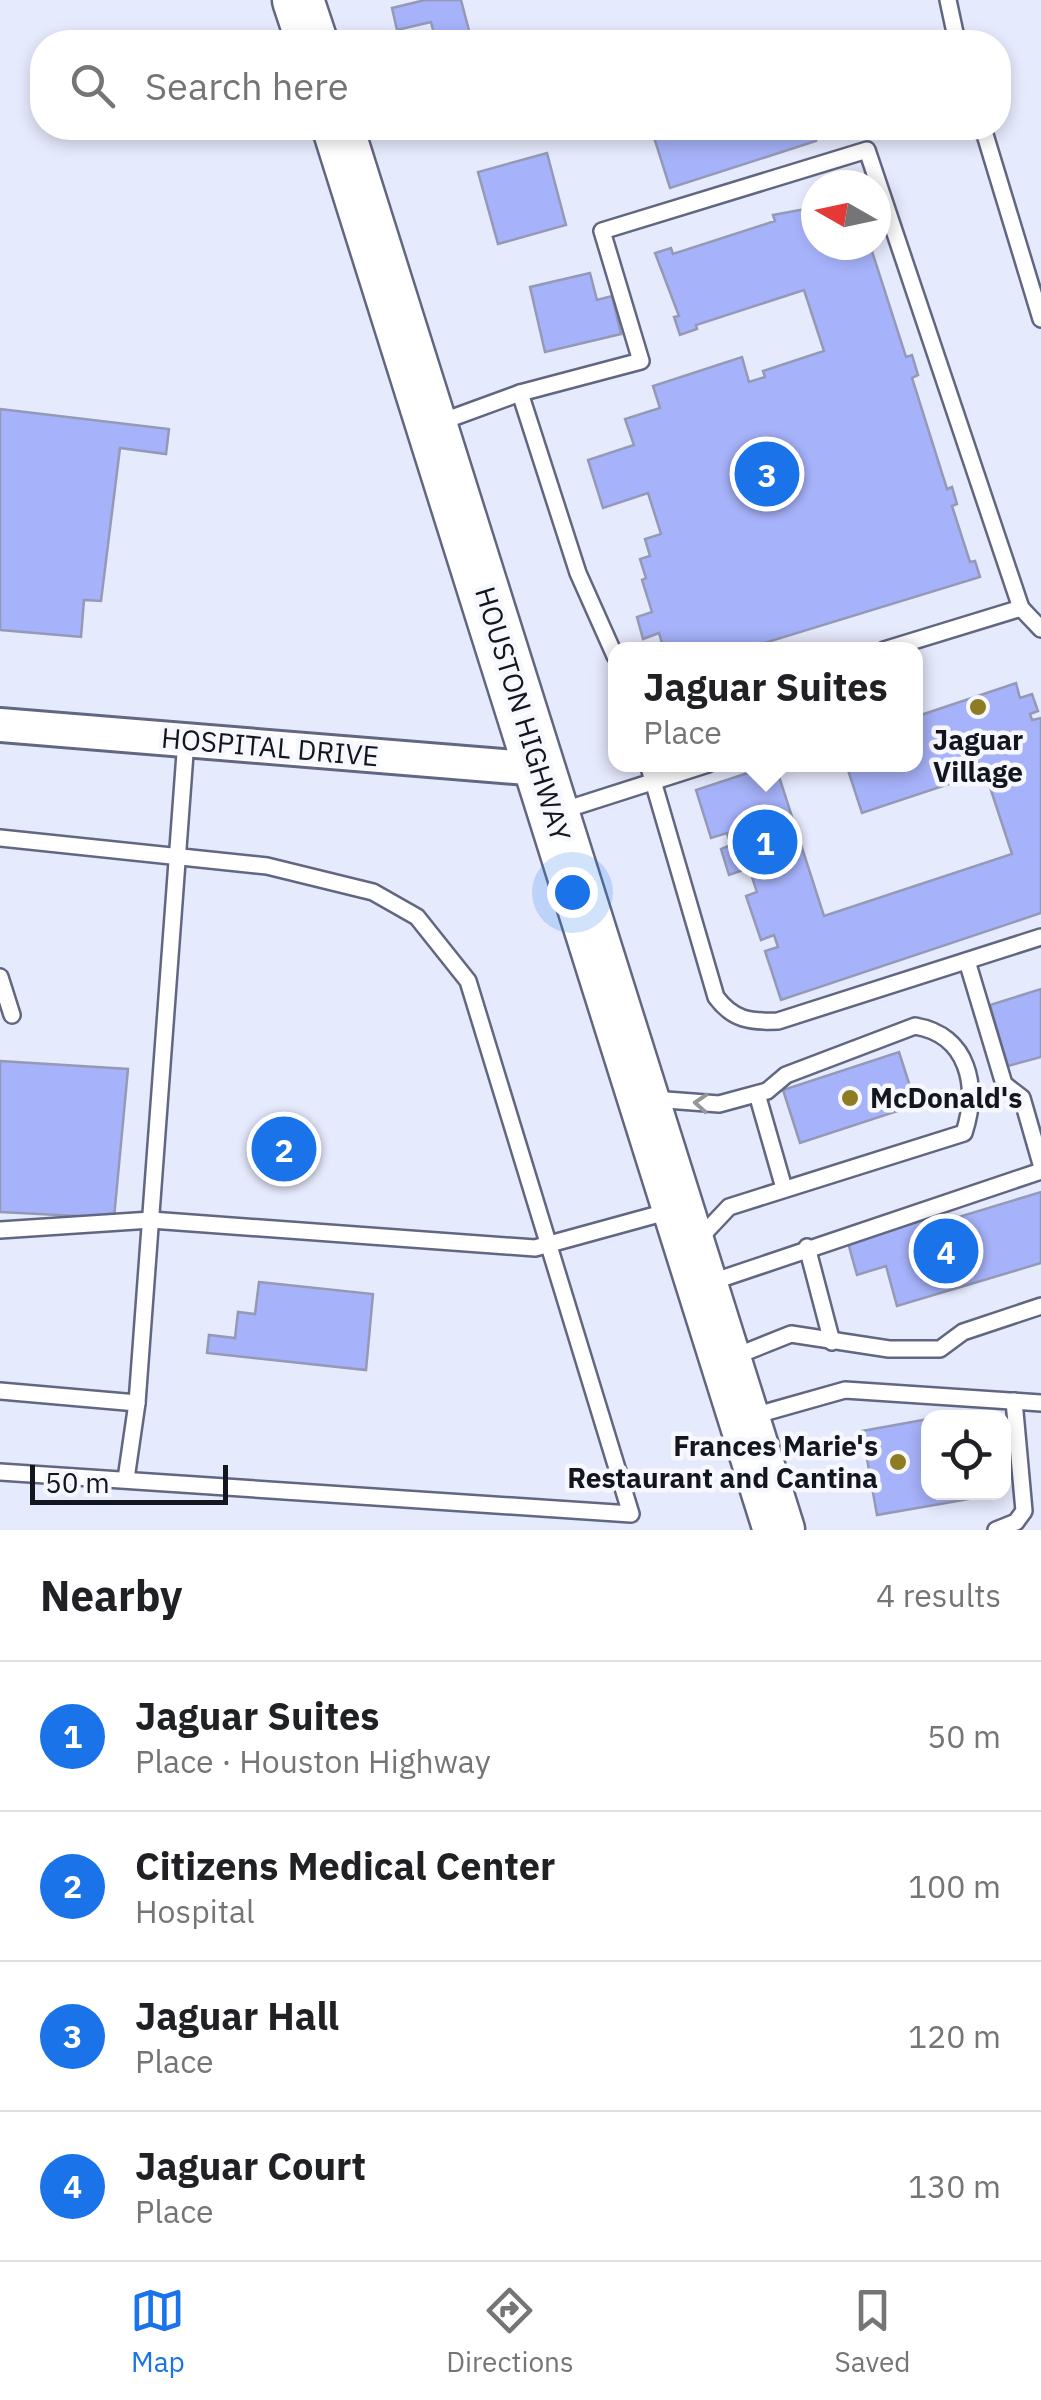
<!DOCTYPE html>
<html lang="en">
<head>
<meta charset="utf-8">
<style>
  :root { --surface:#fff; --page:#f2f2f2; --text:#202124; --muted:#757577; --line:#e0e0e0; --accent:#1a73e8 }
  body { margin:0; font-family:"IBM Plex Sans",sans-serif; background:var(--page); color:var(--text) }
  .controls { position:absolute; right:30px; bottom:30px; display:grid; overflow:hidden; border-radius:20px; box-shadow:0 5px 15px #0003 }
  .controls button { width:90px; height:90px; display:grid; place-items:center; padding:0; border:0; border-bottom:2px solid var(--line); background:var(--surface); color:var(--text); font:50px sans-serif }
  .compass { position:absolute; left:801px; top:170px; width:90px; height:90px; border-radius:50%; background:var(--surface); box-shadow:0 5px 15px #0003; rotate:279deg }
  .scale { position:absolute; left:30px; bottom:25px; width:198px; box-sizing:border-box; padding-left:10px; border:5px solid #13151f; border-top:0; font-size:28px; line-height:35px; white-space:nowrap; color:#13151f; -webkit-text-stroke:8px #f7f8fe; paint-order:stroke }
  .you { position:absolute; left:572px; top:892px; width:35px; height:35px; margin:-25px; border:8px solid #fff; border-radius:50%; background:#1a73e8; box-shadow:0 0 0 15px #1a73e833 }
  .badge { display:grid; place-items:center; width:65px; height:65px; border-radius:50%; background:var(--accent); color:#fff; font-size:32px; font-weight:700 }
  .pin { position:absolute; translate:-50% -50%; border:5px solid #fff; box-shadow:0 2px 10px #0006 }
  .popup { position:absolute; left:608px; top:642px; width:315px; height:130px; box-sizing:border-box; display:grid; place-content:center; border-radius:20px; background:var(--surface); filter:drop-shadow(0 2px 8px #0005); font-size:32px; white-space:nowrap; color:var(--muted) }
  .popup b { font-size:38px; color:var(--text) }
  .popup::after { content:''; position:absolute; left:50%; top:100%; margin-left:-20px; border:20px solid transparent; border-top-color:var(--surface) }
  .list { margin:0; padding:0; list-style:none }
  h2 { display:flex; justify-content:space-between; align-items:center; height:130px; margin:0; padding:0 40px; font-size:42px }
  h2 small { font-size:32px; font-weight:400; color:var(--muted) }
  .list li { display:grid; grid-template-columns:65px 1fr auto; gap:30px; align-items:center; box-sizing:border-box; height:150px; padding:0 40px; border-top:2px solid var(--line) }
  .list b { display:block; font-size:38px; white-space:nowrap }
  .list p { margin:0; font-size:32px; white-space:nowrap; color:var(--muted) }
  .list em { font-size:32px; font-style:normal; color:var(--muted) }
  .icon { flex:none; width:55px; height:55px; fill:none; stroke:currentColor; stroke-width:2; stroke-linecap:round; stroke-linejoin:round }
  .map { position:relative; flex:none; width:1041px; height:1530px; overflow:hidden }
  .search { position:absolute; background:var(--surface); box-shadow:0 5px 15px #0003; left:30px; right:30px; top:30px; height:110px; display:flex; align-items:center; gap:25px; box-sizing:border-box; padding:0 35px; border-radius:40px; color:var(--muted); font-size:38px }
  .sheet { height:730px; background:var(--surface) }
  nav { display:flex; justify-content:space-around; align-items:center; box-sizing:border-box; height:140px; border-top:2px solid var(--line); background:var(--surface); font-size:28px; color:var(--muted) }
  nav a { display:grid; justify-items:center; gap:5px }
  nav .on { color:var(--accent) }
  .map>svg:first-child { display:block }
</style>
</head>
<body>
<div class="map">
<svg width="1041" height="1530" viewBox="0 0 1041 1530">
  <rect width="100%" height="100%" fill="#e6eafd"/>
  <g fill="#a6b2f9" stroke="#9499b6" stroke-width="2.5">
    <path d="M 425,0 L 461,0 L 472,42 L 436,42 L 431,22 L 397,30 L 392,8 Z"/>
    <path d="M 651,128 L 812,128 L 816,141 L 670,188 Z"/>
    <path d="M 547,153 L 566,225 L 498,244 L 478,172 Z"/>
    <path d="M 816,207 L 816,245 L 870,245 L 906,357 L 912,355 L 918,375 L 912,378 L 947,489 L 952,487 L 957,504 L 952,506 L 970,562 L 975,561 L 980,577 L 761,644 L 763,650 L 664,650 L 659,633 L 643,639 L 637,617 L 652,612 L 642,580 L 646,578 L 640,559 L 650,556 L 645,539 L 661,534 L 648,493 L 603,508 L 588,460 L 634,445 L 625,419 L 660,408 L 653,386 L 742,357 L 749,382 L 765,377 L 763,371 L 824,351 L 804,290 L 696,325 L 697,329 L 680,335 L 674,317 L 679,316 L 655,253 L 671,248 L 673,254 L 775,221 L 773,215 Z"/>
    <path d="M 590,273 L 597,300 L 612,296 L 621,334 L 545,352 L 530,287 Z"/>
    <path d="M 0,409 L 169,429 L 166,454 L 120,448 L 101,601 L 84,600 L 81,637 L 0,630 Z"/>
    <path d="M 1016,683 L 1020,698 L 1032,694 L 1038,711 L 1030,714 L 1032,720 L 1041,718 L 1041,913 L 781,1000 L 765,951 L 778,947 L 774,935 L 761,940 L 746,896 L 757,892 L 749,868 L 729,875 L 721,849 L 731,845 L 727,833 L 711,838 L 696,790 L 775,764 L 824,916 L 1012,854 L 985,772 L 862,813 L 846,764 L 915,764 L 915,717 Z"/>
    <path d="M 1041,989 L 1041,1057 L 1008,1066 L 990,1005 Z"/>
    <path d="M 899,1052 L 916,1105 L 800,1143 L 783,1090 Z"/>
    <path d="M 0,1061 L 128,1069 L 114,1218 L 0,1212 Z"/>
    <path d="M 1041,1192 L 1041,1263 L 897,1306 L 886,1266 L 857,1275 L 847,1239 L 923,1215 L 926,1227 Z"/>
    <path d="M 259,1282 L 373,1294 L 366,1370 L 207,1353 L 209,1335 L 235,1338 L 238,1312 L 255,1314 Z"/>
    <path d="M 928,1419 L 928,1492 L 968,1492 L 969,1499 L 877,1515 L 862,1431 Z"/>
  </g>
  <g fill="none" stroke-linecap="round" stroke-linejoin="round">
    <g stroke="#616681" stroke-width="20">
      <g id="service">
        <path d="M 948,0 L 957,42"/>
        <path d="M 983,128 L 1041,319"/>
        <path d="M 520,393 L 578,573 L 615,656"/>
        <path d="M 438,423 L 520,393 L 641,361 L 602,231 L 867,150 L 1021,608 L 884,650"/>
        <path d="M 1021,608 L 1041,629"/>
        <path d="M 648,764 L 716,997 C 733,1020 750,1022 778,1021 L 1041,937"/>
        <path d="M 558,812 L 708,764"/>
        <path d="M 0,838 L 267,866 L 373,892 L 417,917 L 468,981 L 631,1514 L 0,1472"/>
        <path d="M 967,961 L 1004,1084 L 1022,1098 L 1041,1164"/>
        <path d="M 0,977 L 12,1015"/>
        <path d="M 757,1094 L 784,1188"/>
        <path d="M 653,1099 L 719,1104 L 767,1091 L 786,1075 L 915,1026 C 969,1035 979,1087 964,1133 L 729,1207 L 696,1242"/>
        <path d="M 0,1230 L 151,1220 L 535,1248 L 670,1211"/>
        <path d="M 807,1247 L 832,1342"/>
        <path d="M 706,1284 L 1041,1171"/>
        <path d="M 731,1358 L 791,1334 L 889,1349 L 940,1349 L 963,1332 L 1041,1306"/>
        <path d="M 0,1391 L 137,1403"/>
        <path d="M 753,1416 L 845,1390 L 1041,1403"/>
        <path d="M 126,1479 L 137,1403 L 186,740"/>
        <path d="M 996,1530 L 1016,1522 L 1024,1511 L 1014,1401"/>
      </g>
    </g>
    <g stroke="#616681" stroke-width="38">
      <path id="minor" d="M 0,725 L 539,769"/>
    </g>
    <g stroke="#616681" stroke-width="55">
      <g id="primary">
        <path d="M 298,0 L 312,42"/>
        <path d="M 338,128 L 779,1530"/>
      </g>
    </g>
    <use href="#service" stroke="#fff" stroke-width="15"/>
    <use href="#minor" stroke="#fff" stroke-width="32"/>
    <use href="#primary" stroke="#fff" stroke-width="50"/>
  </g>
  <defs><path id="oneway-chevron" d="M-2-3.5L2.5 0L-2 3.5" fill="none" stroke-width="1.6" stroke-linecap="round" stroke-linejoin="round" transform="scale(2.5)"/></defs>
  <use stroke="#95969a" href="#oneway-chevron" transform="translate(701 1103) rotate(-176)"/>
  <g fill="#8f7c22" stroke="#f7f8fe" stroke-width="4">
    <circle cx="978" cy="707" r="10"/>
    <circle cx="850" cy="1098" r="10"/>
    <circle cx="898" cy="1462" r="10"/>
  </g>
  <g text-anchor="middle" stroke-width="9" stroke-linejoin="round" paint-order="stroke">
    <g font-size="28" fill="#13151f" stroke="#f7f8fe">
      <text transform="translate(523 714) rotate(73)" y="10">HOUSTON HIGHWAY</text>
      <text transform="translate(270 747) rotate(5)" y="10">HOSPITAL DRIVE</text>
    </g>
    <g font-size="28" font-weight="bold" fill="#13151f" stroke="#f7f8fe">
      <text x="978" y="750">Jaguar<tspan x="978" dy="32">Village</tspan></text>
      <text x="870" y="1108" text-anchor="start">McDonald's</text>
      <text x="878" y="1456" text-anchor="end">Frances Marie's<tspan x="878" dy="32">Restaurant and Cantina</tspan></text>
    </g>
  </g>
</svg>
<div class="controls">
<button><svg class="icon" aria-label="locate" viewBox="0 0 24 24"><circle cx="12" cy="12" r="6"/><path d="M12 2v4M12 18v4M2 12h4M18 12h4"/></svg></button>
</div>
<svg class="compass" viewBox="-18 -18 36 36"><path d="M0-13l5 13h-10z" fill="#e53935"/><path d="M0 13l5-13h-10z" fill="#757577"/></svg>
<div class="scale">50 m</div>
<div class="you"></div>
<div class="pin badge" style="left:765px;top:842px">1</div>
<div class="popup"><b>Jaguar Suites</b>Place</div>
<div class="pin badge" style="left:284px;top:1149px">2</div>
<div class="pin badge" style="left:767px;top:474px">3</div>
<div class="pin badge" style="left:946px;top:1251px">4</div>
<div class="search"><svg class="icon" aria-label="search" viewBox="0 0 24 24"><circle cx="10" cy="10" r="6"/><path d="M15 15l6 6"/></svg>Search here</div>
</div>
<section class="sheet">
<h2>Nearby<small>4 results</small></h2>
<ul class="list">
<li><span class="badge">1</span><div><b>Jaguar Suites</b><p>Place · Houston Highway</p></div><em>50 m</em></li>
<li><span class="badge">2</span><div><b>Citizens Medical Center</b><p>Hospital</p></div><em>100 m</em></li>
<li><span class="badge">3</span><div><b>Jaguar Hall</b><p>Place</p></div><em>120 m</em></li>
<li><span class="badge">4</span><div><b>Jaguar Court</b><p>Place</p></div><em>130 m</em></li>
</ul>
</section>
<nav>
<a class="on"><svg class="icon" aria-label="map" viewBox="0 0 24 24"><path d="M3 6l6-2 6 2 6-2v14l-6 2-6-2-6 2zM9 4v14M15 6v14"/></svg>Map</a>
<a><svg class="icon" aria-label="directions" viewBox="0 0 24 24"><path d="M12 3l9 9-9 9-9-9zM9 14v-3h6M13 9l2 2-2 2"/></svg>Directions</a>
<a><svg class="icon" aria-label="saved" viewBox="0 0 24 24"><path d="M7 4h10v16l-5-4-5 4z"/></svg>Saved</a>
</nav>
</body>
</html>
